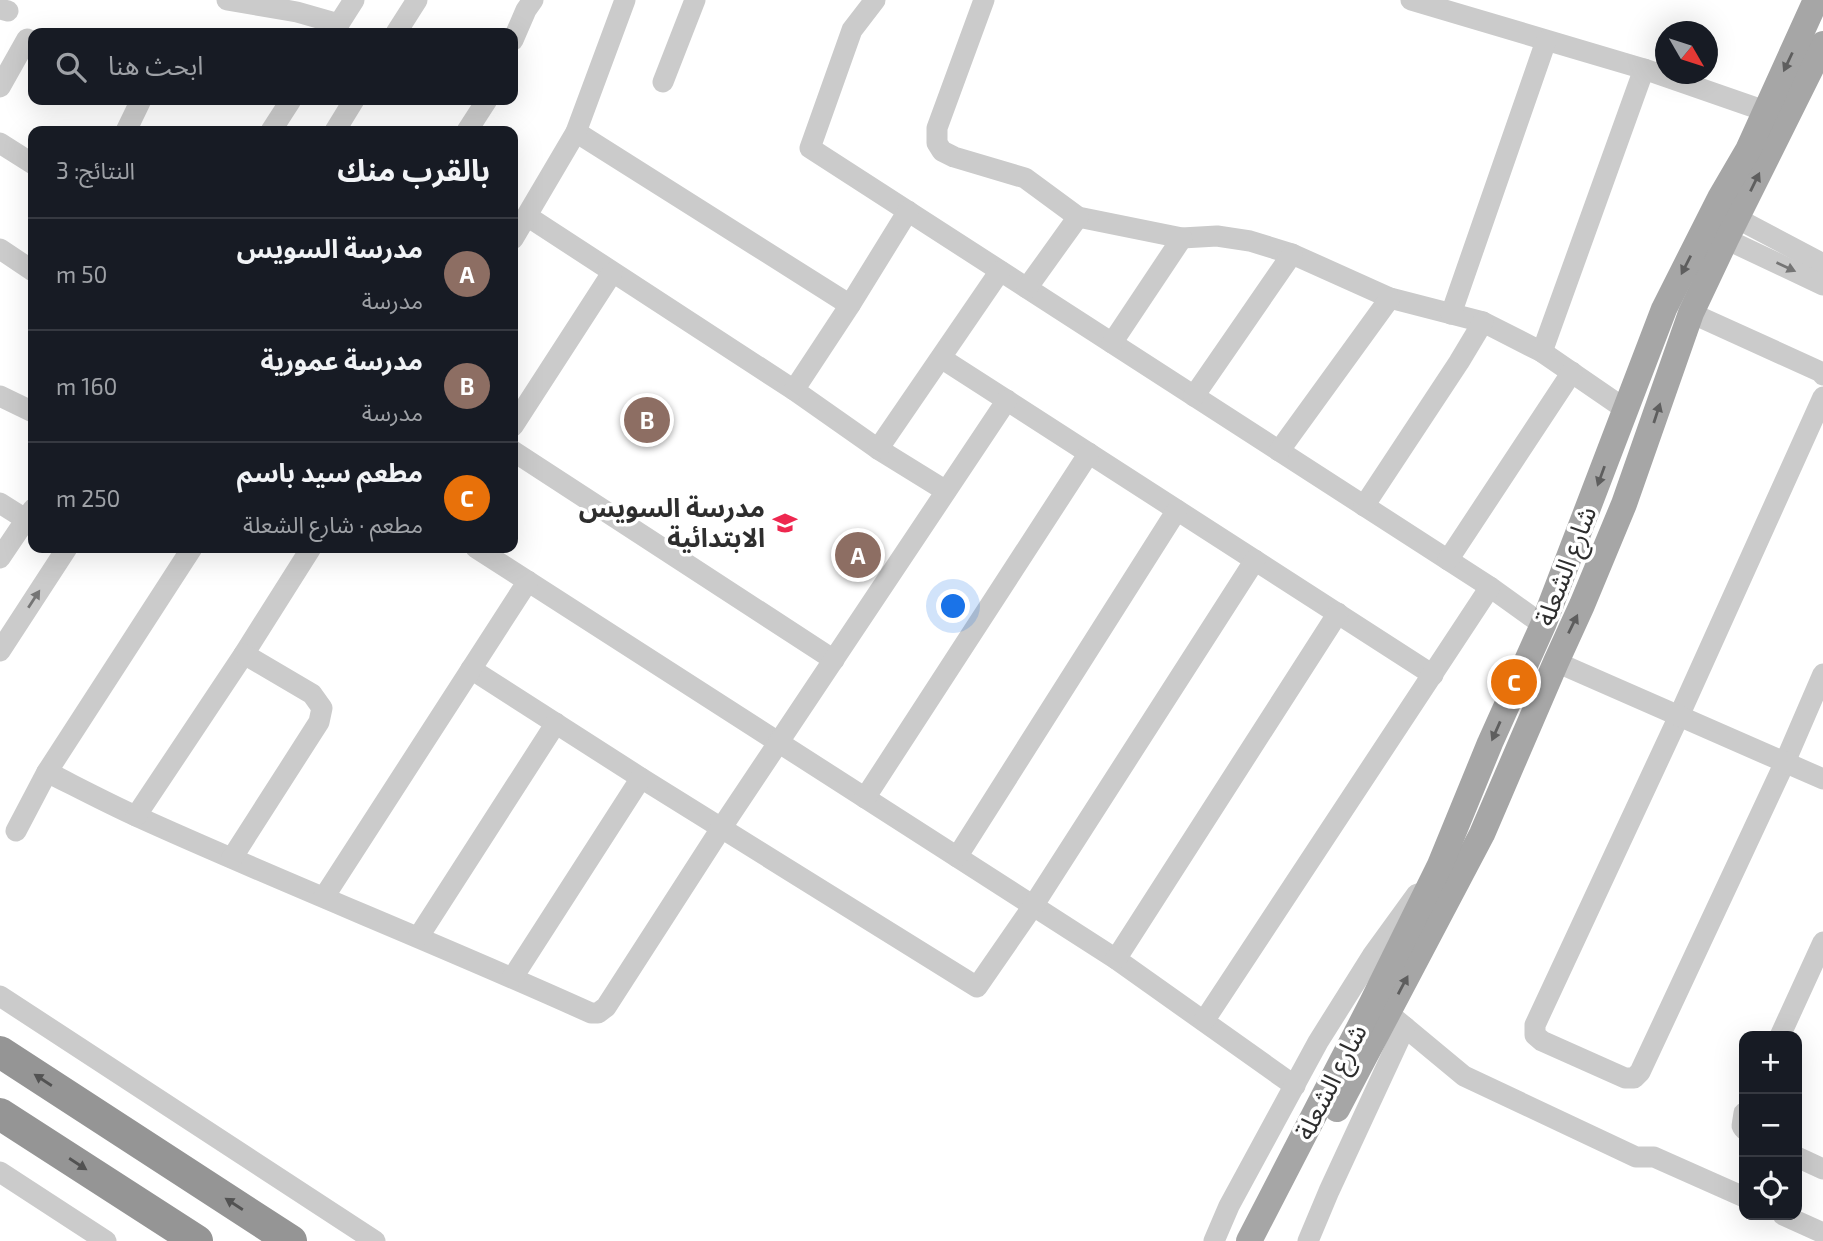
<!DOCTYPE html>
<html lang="ar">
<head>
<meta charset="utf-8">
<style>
  :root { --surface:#171b24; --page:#242831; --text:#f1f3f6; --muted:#9ea1a6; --line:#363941; --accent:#ee274f }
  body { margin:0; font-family:"Exo 2","Noto Sans Arabic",sans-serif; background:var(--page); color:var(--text); direction:rtl }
  .controls { position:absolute; right:21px; bottom:21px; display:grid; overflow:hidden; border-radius:14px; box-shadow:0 7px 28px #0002 }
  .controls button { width:63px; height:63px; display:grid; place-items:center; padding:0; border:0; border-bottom:2px solid var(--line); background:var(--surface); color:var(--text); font:35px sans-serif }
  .compass { position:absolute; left:1655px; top:21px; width:63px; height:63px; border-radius:50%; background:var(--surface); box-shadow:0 7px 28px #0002; rotate:129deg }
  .you { position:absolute; left:954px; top:607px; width:24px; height:24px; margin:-18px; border:5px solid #fff; border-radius:50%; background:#1a73e8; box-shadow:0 0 0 10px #1a73e833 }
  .badge { display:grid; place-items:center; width:46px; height:46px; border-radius:50%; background:var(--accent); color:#fff; font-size:23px; font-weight:700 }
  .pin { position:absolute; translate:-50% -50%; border:4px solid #fff; box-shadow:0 2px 7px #0006 }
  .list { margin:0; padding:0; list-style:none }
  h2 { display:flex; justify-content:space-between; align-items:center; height:91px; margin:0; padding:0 28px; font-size:30px }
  h2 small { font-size:23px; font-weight:400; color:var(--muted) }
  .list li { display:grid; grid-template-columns:46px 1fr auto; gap:21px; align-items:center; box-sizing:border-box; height:112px; padding:0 28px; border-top:2px solid var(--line) }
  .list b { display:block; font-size:26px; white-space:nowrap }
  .list p { margin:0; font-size:23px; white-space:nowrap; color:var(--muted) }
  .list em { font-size:23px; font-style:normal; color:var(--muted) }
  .icon { flex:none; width:38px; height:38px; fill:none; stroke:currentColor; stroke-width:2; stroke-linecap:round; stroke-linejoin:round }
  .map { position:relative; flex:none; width:1823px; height:1241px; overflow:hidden; direction:ltr }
  .search { position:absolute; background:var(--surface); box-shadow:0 7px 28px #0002; left:28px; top:28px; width:490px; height:77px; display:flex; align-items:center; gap:18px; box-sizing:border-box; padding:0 24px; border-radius:14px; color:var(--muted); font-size:26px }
  .panel { position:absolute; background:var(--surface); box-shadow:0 7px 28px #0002; left:28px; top:126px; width:490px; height:427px; border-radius:14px; direction:rtl }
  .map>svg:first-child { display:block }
</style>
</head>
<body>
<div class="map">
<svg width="1823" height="1241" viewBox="0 0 1823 1241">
  <rect width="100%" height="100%" fill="#fff"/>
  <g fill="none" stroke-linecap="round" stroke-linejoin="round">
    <g stroke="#cbcbcb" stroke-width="21">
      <path d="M 227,0 L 297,12 L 339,24"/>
      <path d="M 875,0 L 852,30 L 810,148 L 1490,587 L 1543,625"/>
      <path d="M 984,0 L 937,128 L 937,143 L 942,151 L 954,157 L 1025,178 L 1078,217 L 1182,238 L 1217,236 L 1250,241 L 1292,254 L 1390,298 L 1483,322 L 1542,352 L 1625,409"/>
      <path d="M 1411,0 L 1644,69 L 1765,111"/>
      <path d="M 0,9 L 8,11"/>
      <path d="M 333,33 L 354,0"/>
      <path d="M 396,33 L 417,0"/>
      <path d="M 513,40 L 526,10 L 533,0"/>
      <path d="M 663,82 L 695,0"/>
      <path d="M 0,87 L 27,39"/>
      <path d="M 126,131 L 141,100"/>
      <path d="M 271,131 L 291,100"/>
      <path d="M 335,131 L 354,100"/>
      <path d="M 467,131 L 487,100"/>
      <path d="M 576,132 L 850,305"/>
      <path d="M 0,143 L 33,164"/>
      <path d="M 1723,211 L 1823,264"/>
      <path d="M 527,216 L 794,390 L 878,449 L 946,491"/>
      <path d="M 1713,233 L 1823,285"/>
      <path d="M 513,239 L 576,132 L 625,0"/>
      <path d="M 0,249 L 33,271"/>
      <path d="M 1027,288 L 1078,217"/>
      <path d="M 1691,313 L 1821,372 L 1823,375"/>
      <path d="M 1451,314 L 1546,41"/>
      <path d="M 1112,343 L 1182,238"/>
      <path d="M 1542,352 L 1644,69"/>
      <path d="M 941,358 L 1433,675"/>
      <path d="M 794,390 L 850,305 L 908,211"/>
      <path d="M 0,396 L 33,412"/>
      <path d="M 1194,396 L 1292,254"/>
      <path d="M 1823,397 L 1679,716 L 1535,1025 L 1535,1035 L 1542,1041 L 1625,1078 L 1634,1078 L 1640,1072 L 1785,762 L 1823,674"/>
      <path d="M 513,426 L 612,273"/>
      <path d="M 878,449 L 1000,271"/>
      <path d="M 513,451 L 834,660"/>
      <path d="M 1279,451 L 1390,298"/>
      <path d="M 0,503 L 33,524"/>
      <path d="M 1364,506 L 1459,362 L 1483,322"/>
      <path d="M 476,548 L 1116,959 L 1295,1086"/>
      <path d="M 0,558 L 33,509"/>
      <path d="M 1448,560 L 1572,372"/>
      <path d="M 0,651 L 67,548"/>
      <path d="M 1556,662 L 1823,779"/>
      <path d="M 471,669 L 641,778 L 977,987 L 1033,906 L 1255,560"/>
      <path d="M 47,772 C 77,787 107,803 138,817 C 288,885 441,945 591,1013 L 598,1013 L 606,1007 L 722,827 L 1007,400"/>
      <path d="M 865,798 L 1089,453"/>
      <path d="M 136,816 L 244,654 L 311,548"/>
      <path d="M 16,831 L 47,772 L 192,548"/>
      <path d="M 957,857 L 1177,510"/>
      <path d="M 232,858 L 319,722 L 322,708 L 312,694 L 244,654"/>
      <path d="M 324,897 L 528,581"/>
      <path d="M 419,936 L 556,723"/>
      <path d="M 1116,959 L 1338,613"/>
      <path d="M 513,977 L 641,778"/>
      <path d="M 0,996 L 375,1241"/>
      <path d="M 1388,1013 L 1464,1076 L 1636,1157 L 1654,1157 L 1744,1197"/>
      <path d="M 1204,1021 L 1490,587"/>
      <path d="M 1780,1036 L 1823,942"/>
      <path d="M 1744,1113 L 1742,1126 L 1744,1129"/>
      <path d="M 1797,1157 L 1823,1169"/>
      <path d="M 0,1172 L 106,1241"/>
      <path d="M 1783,1215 L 1823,1233"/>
      <path d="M 1214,1241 L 1229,1206 L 1318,1042 L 1372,956 L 1417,894"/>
      <path d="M 1308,1241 L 1329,1191 L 1405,1027"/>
    </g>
    <g stroke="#a6a6a6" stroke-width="26">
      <path d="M 1337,1109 L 1482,834 L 1556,662 L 1582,605 L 1624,504 L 1691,313 L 1726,239 L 1823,44"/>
      <path d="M 1249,1241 L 1372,1003 L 1440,865 L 1490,743 L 1543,625 L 1664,309 L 1720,198 L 1748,150 L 1816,0"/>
    </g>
    <g stroke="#959595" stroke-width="32">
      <path d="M 0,1052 L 291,1241"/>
      <path d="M 0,1114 L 197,1241"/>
    </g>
  </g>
  <defs><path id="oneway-solid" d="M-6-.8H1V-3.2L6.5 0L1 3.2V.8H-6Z" transform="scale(1.75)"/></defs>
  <g fill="#5e5e5e">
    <use href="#oneway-solid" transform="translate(1788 62) rotate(115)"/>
    <use href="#oneway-solid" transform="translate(1755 182) rotate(-64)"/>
    <use href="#oneway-solid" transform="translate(1686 265) rotate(117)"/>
    <use href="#oneway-solid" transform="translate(1657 413) rotate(-72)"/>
    <use href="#oneway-solid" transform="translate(1601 476) rotate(110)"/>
    <use href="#oneway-solid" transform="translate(1573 624) rotate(-64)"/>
    <use href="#oneway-solid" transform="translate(1496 731) rotate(114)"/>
    <use href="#oneway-solid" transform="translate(1403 985) rotate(-62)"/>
  </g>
  <g fill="#757575">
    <use href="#oneway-solid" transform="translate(1786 267) rotate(25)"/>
    <use href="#oneway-solid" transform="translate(34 599) rotate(-57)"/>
  </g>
  <g fill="#525252">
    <use href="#oneway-solid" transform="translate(43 1080) rotate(-147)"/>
    <use href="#oneway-solid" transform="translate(78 1164) rotate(33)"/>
    <use href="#oneway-solid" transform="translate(234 1204) rotate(-147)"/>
  </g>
  <defs>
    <g id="school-bare" transform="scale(1.89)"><path d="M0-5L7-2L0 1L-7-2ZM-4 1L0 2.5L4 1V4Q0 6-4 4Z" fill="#ee274f" stroke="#fff" stroke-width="2.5" paint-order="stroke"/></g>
  </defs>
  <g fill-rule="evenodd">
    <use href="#school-bare" x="785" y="523"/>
  </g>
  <g text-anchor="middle" stroke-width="7" stroke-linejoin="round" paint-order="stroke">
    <g font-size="26" font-weight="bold" fill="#2e2e2e" stroke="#fff" text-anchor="end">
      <text x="765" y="517">مدرسة السويس<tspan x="765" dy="30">الابتدائية</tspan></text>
    </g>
    <g font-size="26" fill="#2e2e2e" stroke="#fff">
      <text transform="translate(1566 566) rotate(-69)" y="9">شارع الشعلة</text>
      <text transform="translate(1331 1082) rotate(-63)" y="9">شارع الشعلة</text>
    </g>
  </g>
</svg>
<div class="controls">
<button>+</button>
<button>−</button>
<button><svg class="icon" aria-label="locate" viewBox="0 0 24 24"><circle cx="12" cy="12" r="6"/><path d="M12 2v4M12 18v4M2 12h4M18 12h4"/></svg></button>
</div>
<svg class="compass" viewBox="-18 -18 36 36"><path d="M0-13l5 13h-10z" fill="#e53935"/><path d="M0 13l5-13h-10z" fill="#9ea1a6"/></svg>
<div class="you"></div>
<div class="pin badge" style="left:858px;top:555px;background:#8d6e63">A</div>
<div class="pin badge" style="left:647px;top:420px;background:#8d6e63">B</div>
<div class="pin badge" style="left:1514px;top:682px;background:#e8710a">C</div>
<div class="search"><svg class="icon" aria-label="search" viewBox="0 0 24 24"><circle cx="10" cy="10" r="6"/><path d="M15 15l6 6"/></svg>ابحث هنا</div>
<section class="panel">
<h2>بالقرب منك<small>النتائج: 3</small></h2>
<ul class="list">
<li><span class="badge" style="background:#8d6e63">A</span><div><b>مدرسة السويس</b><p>مدرسة</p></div><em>50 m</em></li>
<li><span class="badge" style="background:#8d6e63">B</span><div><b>مدرسة عمورية</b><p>مدرسة</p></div><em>160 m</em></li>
<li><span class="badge" style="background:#e8710a">C</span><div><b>مطعم سيد باسم</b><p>مطعم · شارع الشعلة</p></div><em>250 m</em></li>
</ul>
</section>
</div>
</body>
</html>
